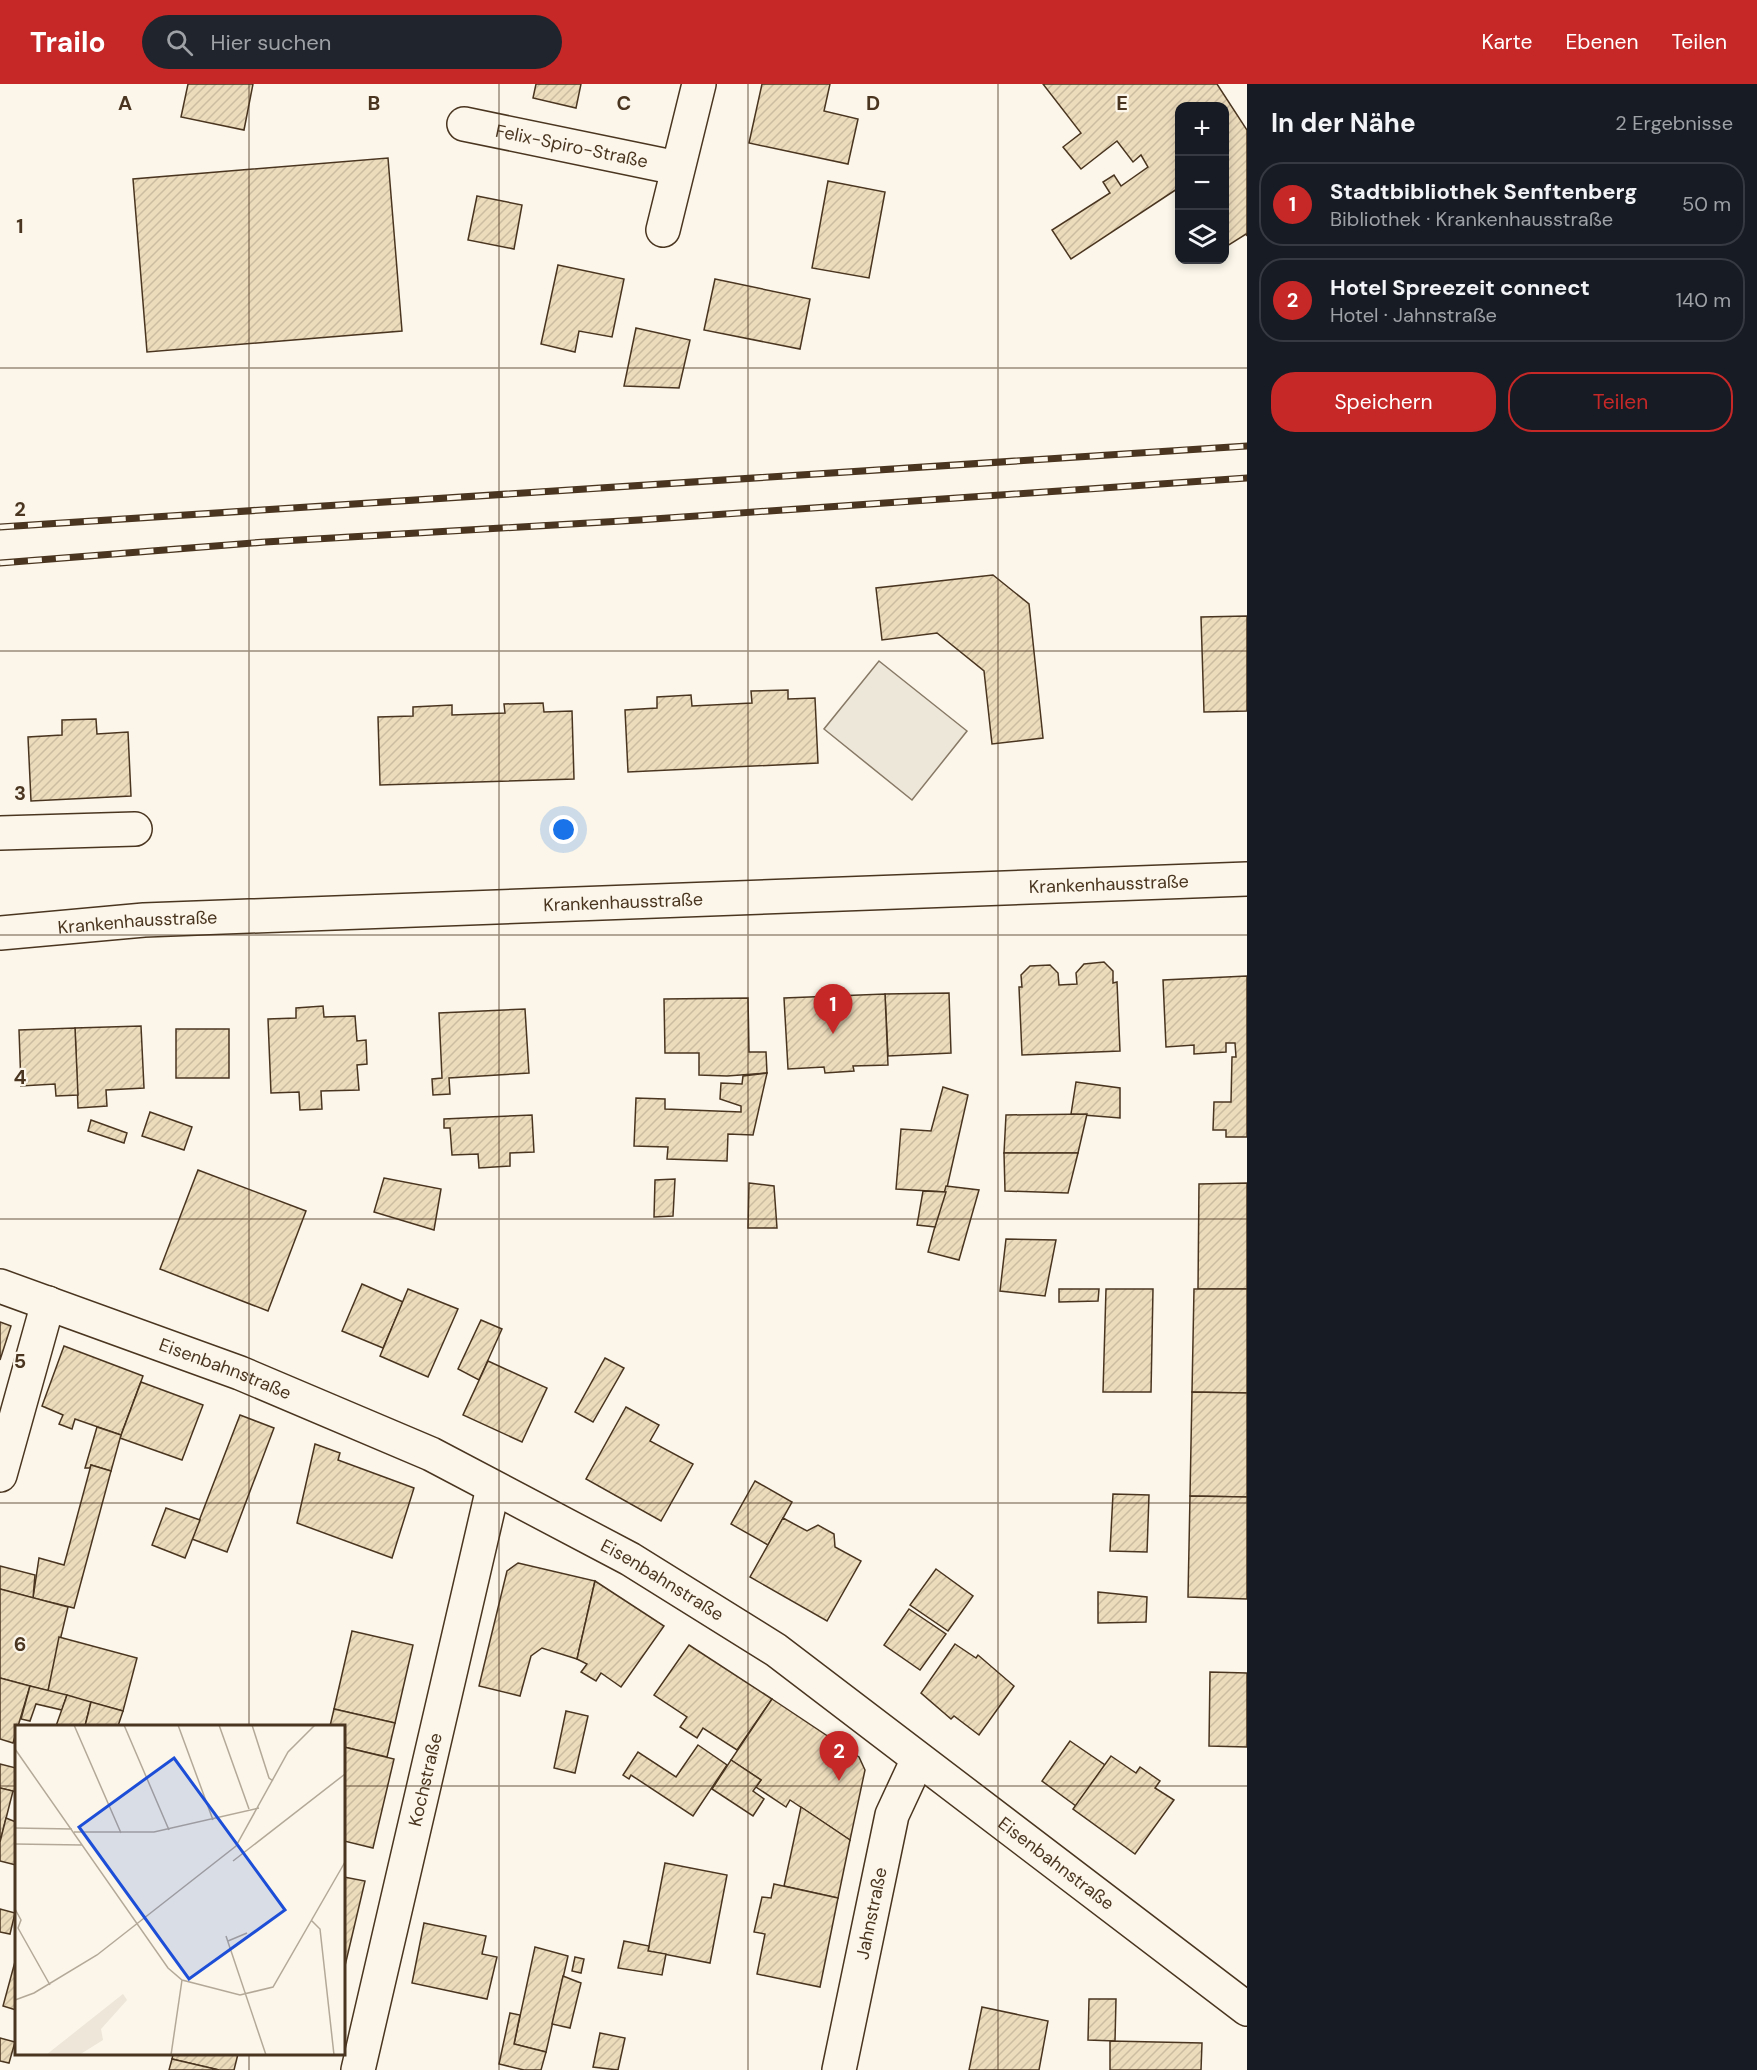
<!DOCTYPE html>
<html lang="de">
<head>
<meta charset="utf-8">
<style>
  :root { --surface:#171b24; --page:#20242c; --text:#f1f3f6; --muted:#9ea1a6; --line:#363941; --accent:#c62828 }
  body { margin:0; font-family:"DM Sans",sans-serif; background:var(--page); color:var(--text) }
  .controls { position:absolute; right:18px; top:18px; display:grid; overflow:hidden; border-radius:12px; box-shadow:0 3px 9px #0003 }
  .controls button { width:54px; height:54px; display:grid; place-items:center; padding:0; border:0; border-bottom:2px solid var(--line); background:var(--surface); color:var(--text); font:30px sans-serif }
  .you { position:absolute; left:564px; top:746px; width:21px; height:21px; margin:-15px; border:4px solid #fff; border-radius:50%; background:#1a73e8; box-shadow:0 0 0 9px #1a73e833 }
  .badge { display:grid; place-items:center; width:39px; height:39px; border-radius:50%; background:var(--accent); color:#fff; font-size:20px; font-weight:700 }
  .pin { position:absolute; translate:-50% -50px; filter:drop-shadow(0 2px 3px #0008) }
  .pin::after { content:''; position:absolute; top:32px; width:21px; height:18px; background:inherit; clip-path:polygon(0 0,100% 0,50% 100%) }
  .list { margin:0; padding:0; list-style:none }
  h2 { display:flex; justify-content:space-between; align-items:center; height:78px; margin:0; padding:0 24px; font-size:26px }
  h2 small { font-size:20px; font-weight:400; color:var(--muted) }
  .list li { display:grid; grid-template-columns:39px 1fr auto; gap:18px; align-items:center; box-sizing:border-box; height:84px; margin:0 12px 12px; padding:0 12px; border:2px solid var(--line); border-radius:24px }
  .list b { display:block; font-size:22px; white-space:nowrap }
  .list p { margin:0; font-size:20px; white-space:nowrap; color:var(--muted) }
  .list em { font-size:20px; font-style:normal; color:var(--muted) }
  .actions { display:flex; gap:12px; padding:18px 24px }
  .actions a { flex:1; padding:14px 0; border:2px solid var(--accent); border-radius:24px; text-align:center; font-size:21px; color:var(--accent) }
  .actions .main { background:var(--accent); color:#fff }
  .icon { flex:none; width:33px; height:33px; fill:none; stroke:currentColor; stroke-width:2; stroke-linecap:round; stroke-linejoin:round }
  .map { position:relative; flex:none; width:1247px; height:1986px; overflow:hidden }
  header { display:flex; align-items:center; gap:36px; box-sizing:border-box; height:84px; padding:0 30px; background:var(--accent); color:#fff }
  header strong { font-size:28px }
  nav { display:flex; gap:33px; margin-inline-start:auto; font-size:21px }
  .search { width:420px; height:54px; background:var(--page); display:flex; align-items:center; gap:15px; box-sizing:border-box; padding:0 21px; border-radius:33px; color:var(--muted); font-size:22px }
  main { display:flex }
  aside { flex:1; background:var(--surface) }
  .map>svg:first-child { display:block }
</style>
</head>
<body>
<header>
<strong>Trailo</strong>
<div class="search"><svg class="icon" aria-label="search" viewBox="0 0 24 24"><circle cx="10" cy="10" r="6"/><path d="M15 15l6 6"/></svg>Hier suchen</div>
<nav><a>Karte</a><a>Ebenen</a><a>Teilen</a></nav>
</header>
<main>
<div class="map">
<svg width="1247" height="1986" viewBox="0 0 1247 1986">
  <defs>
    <pattern id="building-hatch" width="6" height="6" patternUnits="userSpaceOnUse" patternTransform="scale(1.5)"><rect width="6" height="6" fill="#ecdcbc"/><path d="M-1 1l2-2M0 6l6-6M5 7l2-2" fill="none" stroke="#ccbda1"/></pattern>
  </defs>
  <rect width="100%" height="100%" fill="#fbf6e9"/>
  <path fill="#ede7d9" stroke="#887966" stroke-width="1.5" d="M 879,577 L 967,647 L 912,716 L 824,645 Z"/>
  <g fill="url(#building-hatch)" stroke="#4a3520" stroke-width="1.5">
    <path d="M 188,0 L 253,0 L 244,46 L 181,33 Z"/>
    <path d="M 536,0 L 581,0 L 576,24 L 533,14 Z"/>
    <path d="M 762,0 L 830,0 L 824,27 L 858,35 L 848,80 L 749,59 Z"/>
    <path d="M 1043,0 L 1217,0 L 1247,46 L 1247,152 L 1246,150 L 1224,164 L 1224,22 L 1180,22 L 1180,103 L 1071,175 L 1052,146 L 1110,109 L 1103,98 L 1114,91 L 1121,102 L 1148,83 L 1141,71 L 1133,78 L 1117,57 L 1081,85 L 1063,63 L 1081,49 Z"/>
    <path d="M 388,74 L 402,247 L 147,268 L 133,95 Z"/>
    <path d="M 828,97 L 885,108 L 869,194 L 812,184 Z"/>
    <path d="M 477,112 L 522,121 L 514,165 L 468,156 Z"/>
    <path d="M 558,181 L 624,195 L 612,253 L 579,247 L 575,268 L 541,260 Z"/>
    <path d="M 715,195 L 810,215 L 800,265 L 704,246 Z"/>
    <path d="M 636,244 L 690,256 L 679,304 L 624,302 Z"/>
    <path d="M 993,491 L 1029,520 L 1043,654 L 992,660 L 984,587 L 937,549 L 882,556 L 876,504 Z"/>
    <path d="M 1247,532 L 1247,627 L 1204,628 L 1201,533 Z"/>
    <path d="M 788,606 L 788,615 L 815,614 L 818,679 L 628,688 L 625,626 L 657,624 L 657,613 L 691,611 L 692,622 L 752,619 L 751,607 Z"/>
    <path d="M 543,619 L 544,628 L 572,627 L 574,695 L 380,701 L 378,633 L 413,632 L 413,623 L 452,621 L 452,631 L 505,629 L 504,620 Z"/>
    <path d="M 96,635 L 97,650 L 128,648 L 131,712 L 31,717 L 28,653 L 62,651 L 62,636 Z"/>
    <path d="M 1104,878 L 1113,887 L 1113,899 L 1117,898 L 1120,967 L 1022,971 L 1019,903 L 1022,903 L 1021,891 L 1030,882 L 1050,881 L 1058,889 L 1059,901 L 1077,900 L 1076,889 L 1084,880 Z"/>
    <path d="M 1247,892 L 1247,1053 L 1226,1053 L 1226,1046 L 1213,1046 L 1214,1018 L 1231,1018 L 1232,973 L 1236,973 L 1235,959 L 1226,959 L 1226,968 L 1194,970 L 1194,961 L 1166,963 L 1163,896 Z"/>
    <path d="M 949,909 L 951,969 L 888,972 L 885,910 Z"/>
    <path d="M 885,910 L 888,981 L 853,982 L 854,987 L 825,989 L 824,983 L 788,985 L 784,914 Z"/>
    <path d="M 748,914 L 749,968 L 766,968 L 767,989 L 727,992 L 699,991 L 699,969 L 665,969 L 664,915 Z"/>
    <path d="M 323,922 L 324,933 L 355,932 L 357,957 L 366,956 L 367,980 L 357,981 L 359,1006 L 321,1007 L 322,1025 L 300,1026 L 299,1008 L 271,1009 L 268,935 L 296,934 L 296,924 Z"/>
    <path d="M 525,925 L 529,989 L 449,994 L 450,1010 L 433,1011 L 432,995 L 442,994 L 439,929 Z"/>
    <path d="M 141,942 L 144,1004 L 106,1006 L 107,1022 L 78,1024 L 75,944 Z"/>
    <path d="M 75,944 L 78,1011 L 56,1012 L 55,1000 L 21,1002 L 19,946 Z"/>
    <rect x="176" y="945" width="53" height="49"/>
    <path d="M 767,989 L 753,1051 L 728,1050 L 727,1077 L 667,1075 L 668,1063 L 634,1062 L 636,1014 L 665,1015 L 665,1025 L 741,1028 L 741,1022 L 720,1015 L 721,999 L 742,1000 L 743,992 Z"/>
    <path d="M 1076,998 L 1120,1004 L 1120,1034 L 1071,1030 Z"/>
    <path d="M 943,1003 L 968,1011 L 946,1108 L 896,1105 L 901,1045 L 931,1047 Z"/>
    <path d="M 150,1028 L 192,1043 L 184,1066 L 142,1052 Z"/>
    <path d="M 1087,1030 L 1078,1069 L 1004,1069 L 1006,1031 Z"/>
    <path d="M 532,1031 L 534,1068 L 510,1069 L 510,1082 L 479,1084 L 478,1070 L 452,1071 L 450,1044 L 444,1044 L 444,1035 Z"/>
    <path d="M 91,1036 L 127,1049 L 124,1059 L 88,1047 Z"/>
    <path d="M 1004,1069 L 1078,1069 L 1068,1109 L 1005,1107 Z"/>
    <path d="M 198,1086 L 306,1127 L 268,1227 L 160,1185 Z"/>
    <path d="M 384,1094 L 441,1105 L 434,1146 L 374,1128 Z"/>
    <path d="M 675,1095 L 673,1132 L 654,1133 L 655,1096 Z"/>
    <path d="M 749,1099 L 774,1102 L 777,1144 L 748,1144 Z"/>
    <path d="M 1247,1099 L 1247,1205 L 1198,1205 L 1199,1100 Z"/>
    <path d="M 946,1102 L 979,1106 L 959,1176 L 928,1168 Z"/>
    <path d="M 923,1107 L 946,1108 L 935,1143 L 917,1141 Z"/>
    <path d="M 1006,1155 L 1056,1156 L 1045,1212 L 1000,1207 Z"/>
    <path d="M 362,1200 L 403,1218 L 383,1264 L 342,1247 Z"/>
    <path d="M 408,1205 L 458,1225 L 428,1293 L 380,1272 Z"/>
    <path d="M 1059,1205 L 1099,1205 L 1098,1217 L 1059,1218 Z"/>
    <path d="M 1106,1205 L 1153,1205 L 1151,1308 L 1103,1308 Z"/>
    <path d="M 1194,1205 L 1247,1205 L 1247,1309 L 1192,1308 Z"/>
    <path d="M 481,1236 L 502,1245 L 479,1296 L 458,1285 Z"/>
    <path d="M 0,1238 L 11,1242 L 0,1276 Z"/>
    <path d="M 64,1262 L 143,1292 L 121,1351 L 75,1335 L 72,1345 L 59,1340 L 63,1331 L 42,1322 Z"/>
    <path d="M 605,1274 L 624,1284 L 593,1338 L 575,1328 Z"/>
    <path d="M 488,1277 L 547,1304 L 522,1358 L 463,1331 Z"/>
    <path d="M 141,1298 L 203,1321 L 182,1376 L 120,1354 Z"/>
    <path d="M 1192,1308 L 1247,1309 L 1247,1413 L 1190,1412 Z"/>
    <path d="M 626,1323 L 659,1341 L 650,1357 L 693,1380 L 661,1437 L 586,1395 Z"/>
    <path d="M 240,1331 L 274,1344 L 227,1468 L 192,1455 Z"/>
    <path d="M 97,1343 L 121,1351 L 111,1387 L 91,1381 L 90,1384 L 85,1384 Z"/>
    <path d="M 315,1360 L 340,1369 L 338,1376 L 414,1404 L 392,1474 L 297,1439 Z"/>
    <path d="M 91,1381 L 111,1387 L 74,1524 L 33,1514 L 39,1474 L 64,1481 Z"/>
    <path d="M 755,1397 L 792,1418 L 768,1461 L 731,1440 Z"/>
    <path d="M 1113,1410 L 1149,1411 L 1147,1468 L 1110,1467 Z"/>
    <path d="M 1190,1412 L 1247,1413 L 1247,1515 L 1188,1513 Z"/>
    <path d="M 166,1424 L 200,1436 L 185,1474 L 152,1461 Z"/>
    <path d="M 783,1434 L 807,1447 L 818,1441 L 834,1450 L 835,1463 L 861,1477 L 827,1537 L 750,1493 Z"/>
    <path d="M 518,1479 L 595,1497 L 577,1575 L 542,1564 L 531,1572 L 520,1612 L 479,1602 L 507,1487 Z"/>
    <path d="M 0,1482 L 35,1491 L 33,1514 L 0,1505 Z"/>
    <path d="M 936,1485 L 973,1512 L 948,1547 L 910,1521 Z"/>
    <path d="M 595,1497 L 664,1542 L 621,1603 L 601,1589 L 596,1597 L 581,1588 L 587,1580 L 577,1575 Z"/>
    <path d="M 0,1505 L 68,1523 L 48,1607 L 0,1594 Z"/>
    <path d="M 1098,1508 L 1147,1513 L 1146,1538 L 1098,1539 Z"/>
    <path d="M 909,1525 L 946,1550 L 920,1586 L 884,1561 Z"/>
    <path d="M 352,1547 L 413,1561 L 395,1639 L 334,1625 Z"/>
    <path d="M 59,1553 L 137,1574 L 123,1627 L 48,1607 Z"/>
    <path d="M 955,1560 L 976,1574 L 978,1571 L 1014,1602 L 979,1651 L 954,1632 L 951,1635 L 921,1609 Z"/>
    <path d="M 689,1561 L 772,1615 L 737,1666 L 703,1644 L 697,1654 L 680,1643 L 687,1633 L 654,1611 Z"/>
    <path d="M 1210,1588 L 1247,1589 L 1247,1663 L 1209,1662 Z"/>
    <path d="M 0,1594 L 30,1602 L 13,1659 L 0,1655 Z"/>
    <path d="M 30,1602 L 67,1611 L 62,1626 L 36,1620 L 30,1637 L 21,1635 Z"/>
    <path d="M 67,1611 L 91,1618 L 85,1642 L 56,1642 Z"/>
    <path d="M 772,1615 L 859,1673 L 865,1686 L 850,1756 L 790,1716 L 786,1723 L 756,1703 L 761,1696 L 731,1676 Z"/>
    <path d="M 91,1618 L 123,1627 L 118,1642 L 85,1642 Z"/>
    <path d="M 334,1625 L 395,1639 L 387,1673 L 344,1663 L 344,1642 L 330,1642 Z"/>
    <path d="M 566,1627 L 588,1632 L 575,1689 L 554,1684 Z"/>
    <path d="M 1070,1657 L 1105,1681 L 1076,1722 L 1042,1697 Z"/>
    <path d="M 698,1661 L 727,1681 L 693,1732 L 631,1691 L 629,1695 L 623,1691 L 638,1668 L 676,1693 Z"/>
    <path d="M 344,1663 L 394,1675 L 373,1764 L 344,1757 Z"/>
    <path d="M 1111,1672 L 1136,1689 L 1140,1683 L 1160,1697 L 1155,1704 L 1174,1716 L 1135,1770 L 1073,1725 Z"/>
    <path d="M 731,1676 L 761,1696 L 753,1707 L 764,1715 L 753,1732 L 712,1705 Z"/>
    <path d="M 0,1680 L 16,1684 L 16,1708 L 0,1704 Z"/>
    <path d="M 0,1704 L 13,1707 L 0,1758 Z"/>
    <path d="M 801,1723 L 850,1756 L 838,1814 L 784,1802 Z"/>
    <path d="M 6,1734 L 16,1738 L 16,1781 L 0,1777 L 0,1758 Z"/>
    <path d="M 665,1779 L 727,1791 L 710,1879 L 648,1867 Z"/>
    <path d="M 344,1793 L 365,1797 L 344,1886 Z"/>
    <path d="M 774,1800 L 838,1814 L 820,1903 L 757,1890 L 765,1850 L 754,1848 L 762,1813 L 771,1814 Z"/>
    <path d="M 0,1825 L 15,1829 L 10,1850 L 0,1848 Z"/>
    <path d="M 424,1839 L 486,1852 L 482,1870 L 497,1873 L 487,1915 L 412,1899 Z"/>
    <path d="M 624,1857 L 649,1862 L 648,1867 L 666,1870 L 662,1891 L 618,1884 Z"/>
    <path d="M 535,1863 L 568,1872 L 546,1968 L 514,1960 Z"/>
    <path d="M 575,1873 L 584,1875 L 581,1889 L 572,1887 Z"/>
    <path d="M 16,1874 L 16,1926 L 3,1922 Z"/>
    <path d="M 563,1892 L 581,1899 L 570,1944 L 552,1940 Z"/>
    <path d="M 1089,1915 L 1116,1915 L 1115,1957 L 1088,1956 Z"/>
    <path d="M 982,1923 L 1048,1937 L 1039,1986 L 969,1986 Z"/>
    <path d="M 510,1929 L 520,1931 L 514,1960 L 546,1968 L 541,1986 L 524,1986 L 499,1980 Z"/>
    <path d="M 600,1949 L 625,1954 L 618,1986 L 593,1983 Z"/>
    <path d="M 0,1954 L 15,1958 L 9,1979 L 0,1977 Z"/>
    <path d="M 1110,1957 L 1202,1959 L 1201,1986 L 1110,1986 Z"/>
    <path d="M 173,1970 L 238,1970 L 234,1986 L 219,1986 L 172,1975 Z"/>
    <path d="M 172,1975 L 219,1986 L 169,1986 Z"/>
  </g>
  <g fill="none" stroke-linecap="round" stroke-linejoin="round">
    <g stroke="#4a3520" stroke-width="36">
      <g id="street">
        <path id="s1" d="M 464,40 L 677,84"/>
        <path d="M 663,146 L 699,0"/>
        <path d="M 0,749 L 135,745"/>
        <path id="s2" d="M 0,1202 L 240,1289 L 431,1370 L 630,1475 L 776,1566 L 1247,1925"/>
        <path d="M 0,1391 L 48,1219"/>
        <path id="s3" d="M 358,1986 L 493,1404"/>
        <path id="s4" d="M 839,1986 L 892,1731 L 918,1675"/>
      </g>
    </g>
    <g stroke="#4a3520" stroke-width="36">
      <g id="secondary">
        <path id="s5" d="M 0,849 L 144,836 L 1247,795"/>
      </g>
    </g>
    <use href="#street" stroke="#fbf6e9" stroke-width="33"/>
    <use href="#secondary" stroke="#fbf6e9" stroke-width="33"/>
    <g stroke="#4a3520" stroke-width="7">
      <g id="rail">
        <path d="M 0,443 L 1247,362"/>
        <path d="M 0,479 L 265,458 L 639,436 L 1247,394"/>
      </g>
    </g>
    <use href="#rail" stroke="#fbf6e9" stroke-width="4.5" stroke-dasharray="14" stroke-linecap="butt"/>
  </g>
  <path fill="none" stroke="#4a3520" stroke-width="1.5" stroke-opacity="0.55" d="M 249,0 L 249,1642M 499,0 L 499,1986M 748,0 L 748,1986M 998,0 L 998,1986M 0,284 L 1247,284M 0,567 L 1247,567M 0,851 L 1247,851M 0,1135 L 1247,1135M 0,1419 L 1247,1419M 0,1702 L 16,1702M 344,1702 L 1247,1702M 249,1970 L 249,1986"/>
  <g text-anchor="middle" stroke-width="4.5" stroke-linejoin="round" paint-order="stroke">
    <g font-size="18" fill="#4a3520" stroke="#fbf6e9">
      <text dy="6" stroke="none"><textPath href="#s1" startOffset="110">Felix-Spiro-Straße</textPath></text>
      <text dy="6" stroke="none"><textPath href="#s5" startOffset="1110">Krankenhausstraße</textPath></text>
      <text dy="6" stroke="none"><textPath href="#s5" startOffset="624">Krankenhausstraße</textPath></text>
      <text dy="6" stroke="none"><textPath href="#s5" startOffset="138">Krankenhausstraße</textPath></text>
      <text dy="6" stroke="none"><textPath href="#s2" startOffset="240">Eisenbahnstraße</textPath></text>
      <text dy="6" stroke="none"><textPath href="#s2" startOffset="726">Eisenbahnstraße</textPath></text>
      <text dy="6" stroke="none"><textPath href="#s3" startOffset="298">Kochstraße</textPath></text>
      <text dy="6" stroke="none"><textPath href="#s2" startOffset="1212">Eisenbahnstraße</textPath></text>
      <text dy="6" stroke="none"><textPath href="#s4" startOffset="160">Jahnstraße</textPath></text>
    </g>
  </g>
  <g transform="translate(15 1641)">
    <rect width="330" height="330" fill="#fbf6e9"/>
    <path d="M 108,269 L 112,275 L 86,304 L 88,315 L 64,330 L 31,330 Z" fill="#ede6d9"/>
    <path fill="none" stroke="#b4a999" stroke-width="1.5" d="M 59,0 L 106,108M 109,0 L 154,105M 163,0 L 198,95M 204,0 L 234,84M 237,0 L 254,53 L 258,56M 0,24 L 153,243 L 167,255 L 225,270 L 258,262 L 330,137M 0,103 L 57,104M 59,107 L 139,107 L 244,83M 0,119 L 67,120M 218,136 L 330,49M 0,184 L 6,195 L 3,203 L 35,260M 296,195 L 305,204 L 319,330M 211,211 L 251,330M 213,216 L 232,208M 0,275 L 19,268 L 82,230 L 221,121 L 273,27 L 300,0M 156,330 L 167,255"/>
    <path fill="#1d4ed8" fill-opacity="0.15" stroke="#1d4ed8" stroke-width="3" d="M 159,33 L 270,185 L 174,254 L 64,102 Z"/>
    <rect width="330" height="330" fill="none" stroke="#4a3520" stroke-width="3"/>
  </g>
  <g font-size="20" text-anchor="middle" font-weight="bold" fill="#4a3520" stroke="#fbf6e9" stroke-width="4.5" stroke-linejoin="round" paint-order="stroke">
    <text x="125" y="26">A</text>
    <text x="374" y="26">B</text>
    <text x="624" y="26">C</text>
    <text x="873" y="26">D</text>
    <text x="1122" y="26">E</text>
    <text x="20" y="149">1</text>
    <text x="20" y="432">2</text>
    <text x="20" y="716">3</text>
    <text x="20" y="1000">4</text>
    <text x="20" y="1284">5</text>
    <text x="20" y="1567">6</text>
  </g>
</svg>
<div class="controls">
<button>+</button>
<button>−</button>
<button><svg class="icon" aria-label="layers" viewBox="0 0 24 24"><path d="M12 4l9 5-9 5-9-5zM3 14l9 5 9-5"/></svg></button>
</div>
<div class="you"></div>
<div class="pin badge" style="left:833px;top:950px">1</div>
<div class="pin badge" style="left:839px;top:1697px">2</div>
</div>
<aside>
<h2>In der Nähe<small>2 Ergebnisse</small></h2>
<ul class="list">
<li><span class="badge">1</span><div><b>Stadtbibliothek Senftenberg</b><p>Bibliothek · Krankenhausstraße</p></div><em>50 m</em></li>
<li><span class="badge">2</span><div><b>Hotel Spreezeit connect</b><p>Hotel · Jahnstraße</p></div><em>140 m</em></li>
</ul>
<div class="actions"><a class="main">Speichern</a><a>Teilen</a></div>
</aside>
</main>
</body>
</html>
